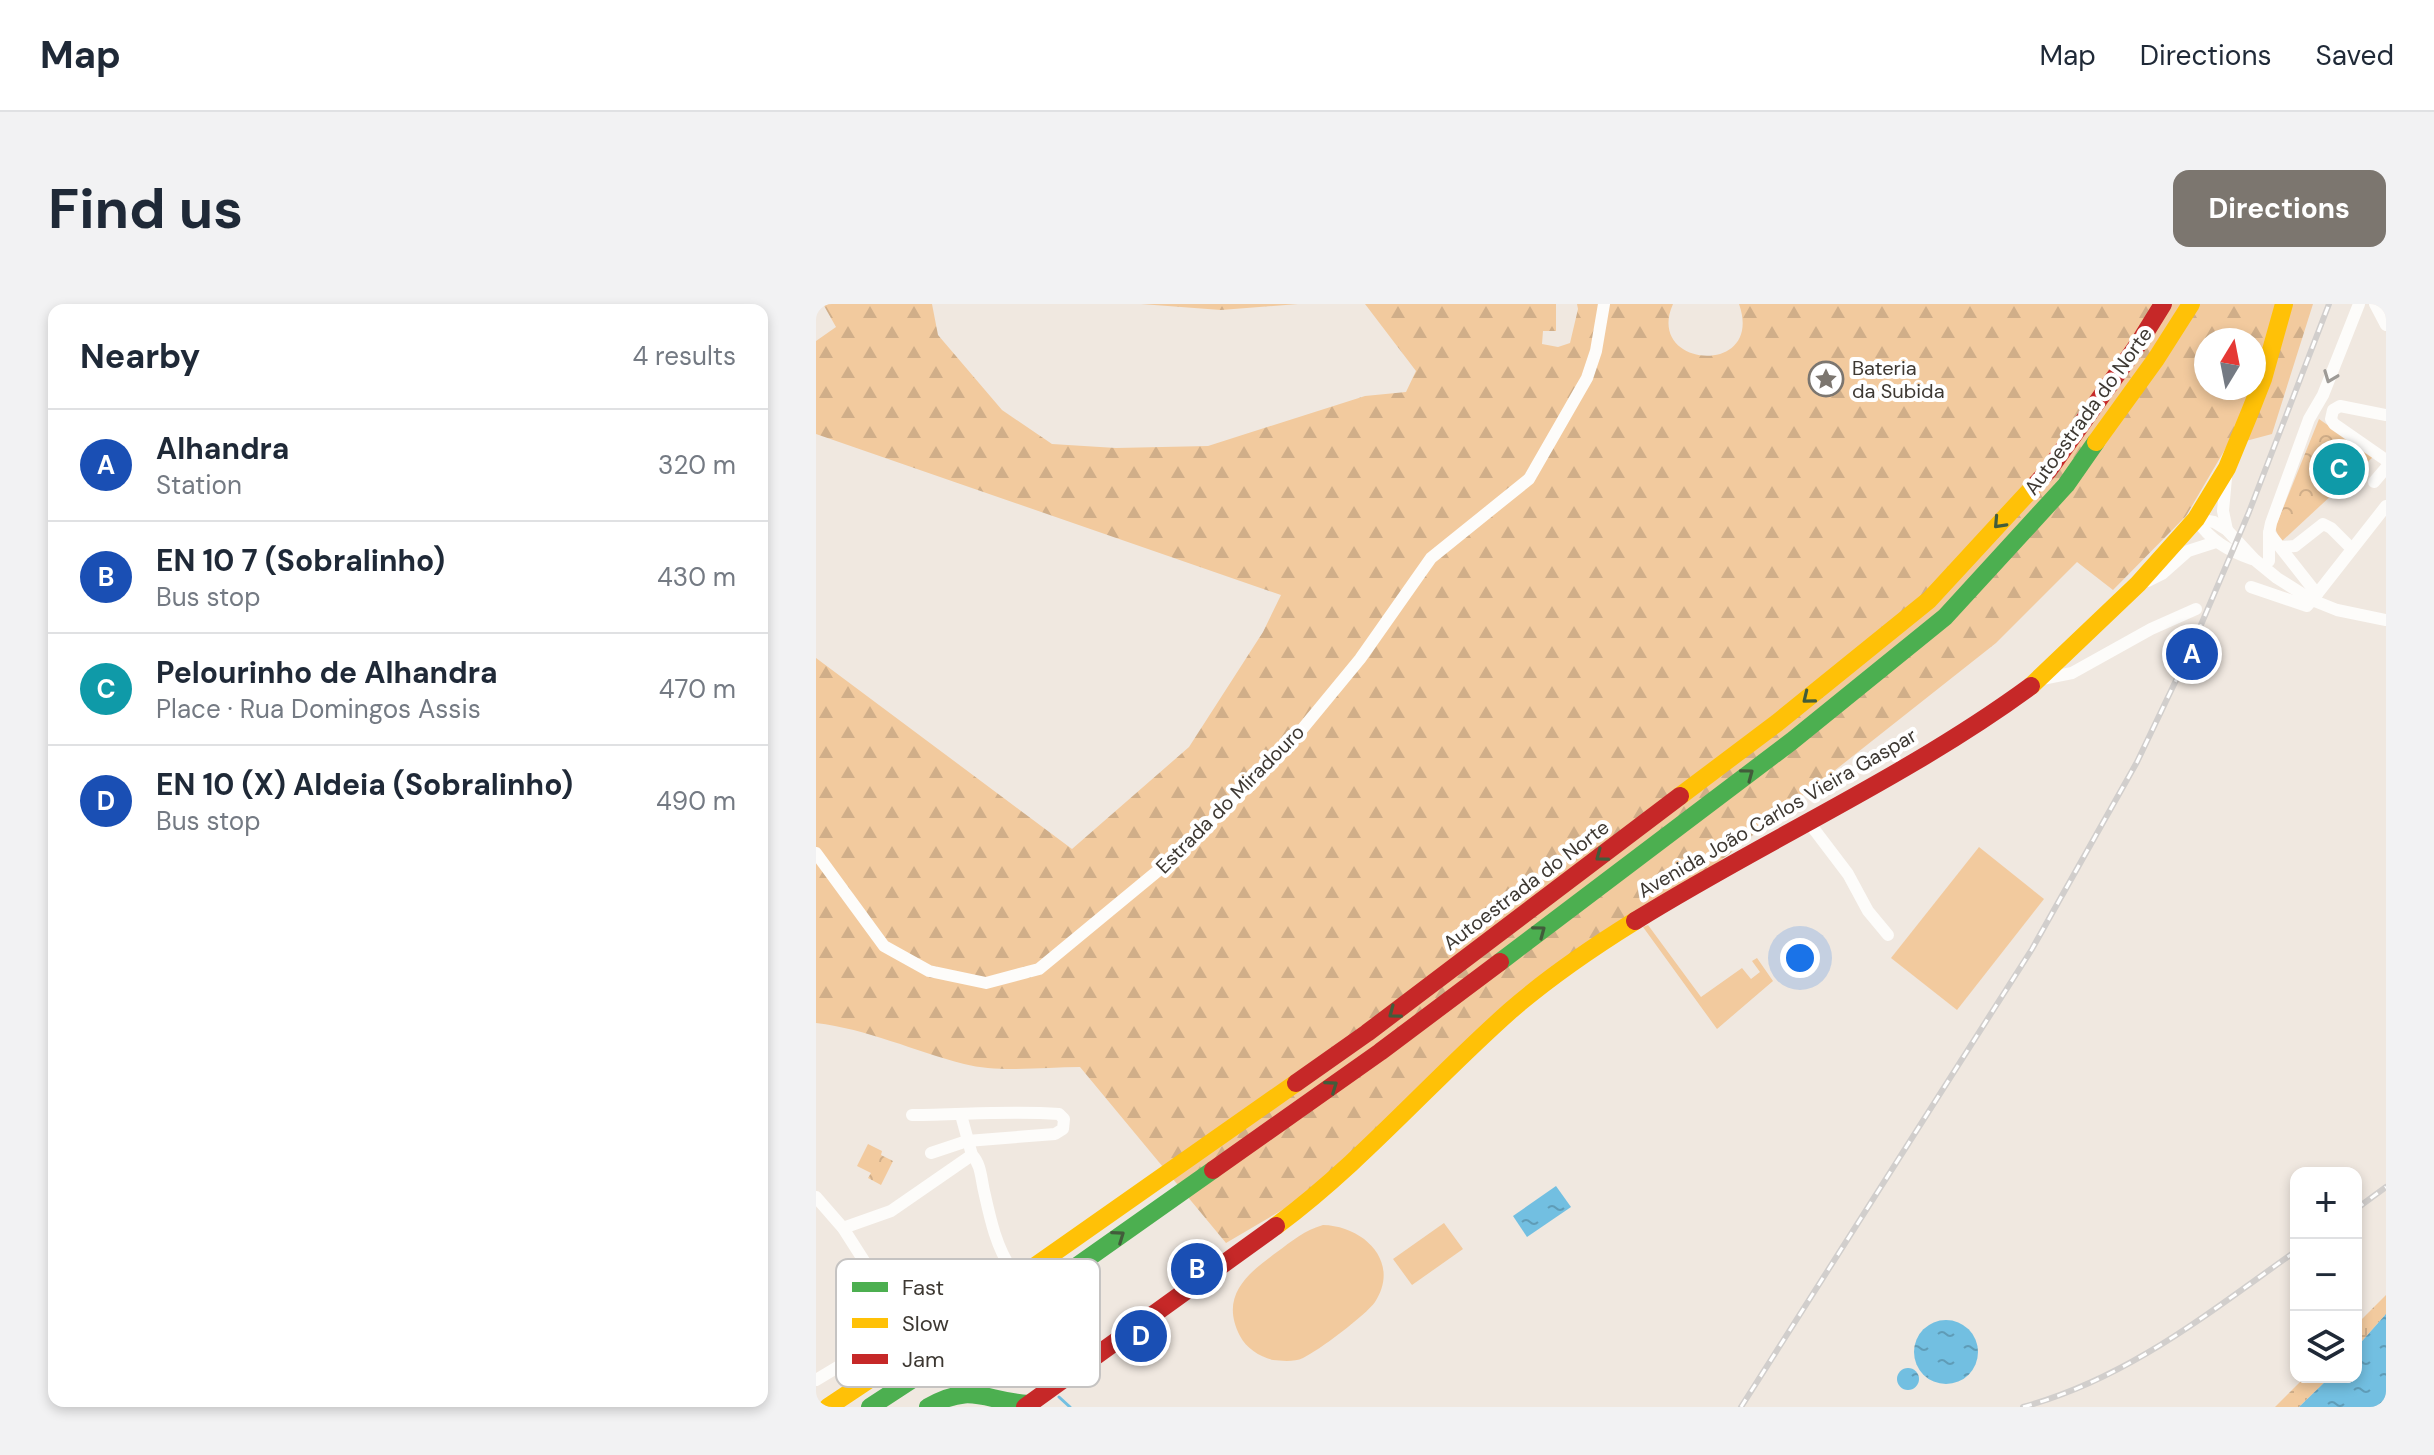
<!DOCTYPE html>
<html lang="en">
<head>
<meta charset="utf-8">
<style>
  :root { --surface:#fff; --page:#f2f2f3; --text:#1f2937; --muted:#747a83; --line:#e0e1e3; --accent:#7c766f }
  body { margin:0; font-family:"DM Sans",sans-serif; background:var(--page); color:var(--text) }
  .controls { position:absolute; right:24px; bottom:24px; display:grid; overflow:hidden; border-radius:16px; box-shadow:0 4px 12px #0003 }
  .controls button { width:72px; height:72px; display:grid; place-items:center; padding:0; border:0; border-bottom:2px solid var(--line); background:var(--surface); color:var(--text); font:40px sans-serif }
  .compass { position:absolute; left:1378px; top:24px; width:72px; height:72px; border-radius:50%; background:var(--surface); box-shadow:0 4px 12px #0003; rotate:10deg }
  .you { position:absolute; left:984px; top:654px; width:28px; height:28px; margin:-20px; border:6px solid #fff; border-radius:50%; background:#1a73e8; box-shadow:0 0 0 12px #1a73e833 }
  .badge { display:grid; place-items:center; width:52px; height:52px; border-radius:50%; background:var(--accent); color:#fff; font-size:26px; font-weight:700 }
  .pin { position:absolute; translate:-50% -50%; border:4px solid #fff; box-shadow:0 2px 8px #0006 }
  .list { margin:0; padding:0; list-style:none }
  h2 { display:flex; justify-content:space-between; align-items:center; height:104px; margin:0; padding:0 32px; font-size:34px }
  h2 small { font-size:26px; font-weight:400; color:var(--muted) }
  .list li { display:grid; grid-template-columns:52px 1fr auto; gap:24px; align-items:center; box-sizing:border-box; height:112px; padding:0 32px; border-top:2px solid var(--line) }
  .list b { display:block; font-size:30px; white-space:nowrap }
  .list p { margin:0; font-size:26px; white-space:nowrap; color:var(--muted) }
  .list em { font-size:26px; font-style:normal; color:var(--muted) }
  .icon { flex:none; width:44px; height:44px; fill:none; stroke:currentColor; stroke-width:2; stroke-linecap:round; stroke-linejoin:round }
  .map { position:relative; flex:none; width:1570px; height:1103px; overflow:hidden; border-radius:16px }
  header { display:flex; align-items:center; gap:48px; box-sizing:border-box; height:112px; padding:0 40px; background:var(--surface); border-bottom:2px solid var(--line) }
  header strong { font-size:38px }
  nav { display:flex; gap:44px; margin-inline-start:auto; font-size:28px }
  .intro { display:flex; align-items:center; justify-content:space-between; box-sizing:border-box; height:192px; padding:0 48px }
  h1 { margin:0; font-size:56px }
  .button { padding:20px 36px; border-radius:16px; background:var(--accent); color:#fff; font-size:28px; font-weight:700 }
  main { display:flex; gap:48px; padding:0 48px }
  aside { flex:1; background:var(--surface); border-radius:16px; box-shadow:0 4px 12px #0003 }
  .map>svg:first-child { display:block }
</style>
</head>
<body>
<header>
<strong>Map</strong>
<nav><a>Map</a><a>Directions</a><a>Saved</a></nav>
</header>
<div class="intro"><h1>Find us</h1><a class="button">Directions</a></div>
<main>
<aside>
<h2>Nearby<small>4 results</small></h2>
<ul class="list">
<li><span class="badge" style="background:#1a4fb4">A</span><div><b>Alhandra</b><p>Station</p></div><em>320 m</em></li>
<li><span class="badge" style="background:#1a4fb4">B</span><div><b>EN 10 7 (Sobralinho)</b><p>Bus stop</p></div><em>430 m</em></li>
<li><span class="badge" style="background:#0f9aa8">C</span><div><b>Pelourinho de Alhandra</b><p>Place · Rua Domingos Assis</p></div><em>470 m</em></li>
<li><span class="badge" style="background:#1a4fb4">D</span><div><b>EN 10 (X) Aldeia (Sobralinho)</b><p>Bus stop</p></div><em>490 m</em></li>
</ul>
</aside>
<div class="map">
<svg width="1570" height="1103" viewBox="0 0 1570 1103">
  <defs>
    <pattern id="forest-firs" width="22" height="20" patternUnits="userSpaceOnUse" patternTransform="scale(2)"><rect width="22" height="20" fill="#f2ca9e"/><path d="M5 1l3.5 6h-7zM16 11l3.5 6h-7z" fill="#d0ae89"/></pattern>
    <pattern id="wetland-marsh" width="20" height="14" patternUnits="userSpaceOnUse" patternTransform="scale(2)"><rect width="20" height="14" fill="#f2ca9e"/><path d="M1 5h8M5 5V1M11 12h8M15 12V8" fill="none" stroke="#d0ae89"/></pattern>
    <pattern id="park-crowns" width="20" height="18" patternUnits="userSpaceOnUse" patternTransform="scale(2)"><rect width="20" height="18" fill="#f2ca9e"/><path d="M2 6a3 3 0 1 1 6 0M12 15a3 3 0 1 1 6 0" fill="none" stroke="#d0ae89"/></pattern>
    <pattern id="water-ripples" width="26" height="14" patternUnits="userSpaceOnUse" patternTransform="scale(2)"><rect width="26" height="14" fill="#72bfe1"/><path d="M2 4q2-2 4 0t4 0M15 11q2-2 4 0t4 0" fill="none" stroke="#5f9cb7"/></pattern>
  </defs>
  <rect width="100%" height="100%" fill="#f0e8e0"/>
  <g fill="#f2ca9e">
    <path d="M 1163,543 L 1228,595 L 1141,706 L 1075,654 Z"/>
    <path d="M 832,621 L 885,693 L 926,664 L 935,675 L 944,668 L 936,657 L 941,654 L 957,677 L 901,725 L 827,623 Z"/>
    <path d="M 628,919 L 647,945 L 596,981 L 577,955 Z"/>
    <path d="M 507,921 C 548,922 585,958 559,998 C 550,1011 502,1047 487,1054 C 479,1058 466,1057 457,1056 C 444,1053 430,1044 424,1032 C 403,992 432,969 461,948 C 476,937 489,926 507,921 Z"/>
  </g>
  <g fill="url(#forest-firs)" fill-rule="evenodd">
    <path d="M 7,0 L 116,0 L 122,31 L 186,106 L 236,140 L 300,144 L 392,142 L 549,92 L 590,88 L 600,67 L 549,0 L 740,0 L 740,27 L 727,27 L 726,40 L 742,43 L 754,39 L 762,5 L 761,0 L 857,0 C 828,65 949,73 923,0 L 1497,0 L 1456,130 L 1411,142 L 1370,212 L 1297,286 L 1261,258 L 1180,339 L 913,550 L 712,702 L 495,889 L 410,939 L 264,763 C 227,763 184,769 148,760 C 98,747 51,725 0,719 L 0,354 L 256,545 L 373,443 L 447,328 L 465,291 L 0,130 L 0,37 L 20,23 ZM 1390,36 L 1438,36 L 1438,84 L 1390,84 Z"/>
    <path d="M 325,0 L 482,0 L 405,6 Z"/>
  </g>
  <g fill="url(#wetland-marsh)">
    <path d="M 1570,991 L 1570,1010 L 1540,1044 L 1540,1021 Z"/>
    <path d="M 1489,1073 L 1514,1073 L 1483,1103 L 1459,1103 Z"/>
  </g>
  <g fill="url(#park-crowns)">
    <path d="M 1503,115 L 1557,153 L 1465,238 L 1459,224 Z"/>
    <path d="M 52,840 L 66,847 L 65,851 L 77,857 L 65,881 L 52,874 L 55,869 L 41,862 Z"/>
  </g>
  <g fill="url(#water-ripples)">
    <path d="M 740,882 L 755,903 L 711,933 L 697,912 Z"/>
    <path d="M 1570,1010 L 1570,1103 L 1483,1103 L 1514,1073 L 1540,1073 L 1540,1044 Z"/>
    <circle cx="1130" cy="1048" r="32"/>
    <circle cx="1092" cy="1075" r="11"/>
  </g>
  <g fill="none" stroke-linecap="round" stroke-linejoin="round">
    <g stroke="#72bfe1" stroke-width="3">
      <path d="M 134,1066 L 171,1081"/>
      <path d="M 243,1093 L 254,1103"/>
    </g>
    <g stroke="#fdfcfa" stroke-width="12">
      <path d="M 1559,0 L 1570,21"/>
      <path d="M 1570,111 L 1524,102 L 1517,106 L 1515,115 L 1518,120 L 1570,156"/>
      <path d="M 1410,174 L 1407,207 L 1411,226"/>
      <path d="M 1558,178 L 1570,164"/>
      <path d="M 1380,215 L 1398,218 L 1411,226 L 1439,256 L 1461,274 L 1496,296 L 1521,306 L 1570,316"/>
      <path d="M 1380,215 C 1394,236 1412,247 1436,255"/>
      <path d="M 1465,243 L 1479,242 L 1507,220 L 1515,224 L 1536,245"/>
      <path d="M 1453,257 L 1453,229 L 1455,219 L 1493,115 L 1507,91 L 1543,0"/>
      <path d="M 1332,277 L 1346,270 L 1372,247 L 1400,238"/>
      <path d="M 1435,283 L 1491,302 L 1501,290 L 1453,229"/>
      <path d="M 1501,290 L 1570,202"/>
      <path d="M 1226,375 L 1256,369 L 1335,325 L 1380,305"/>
      <path d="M 991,516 L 1032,570 L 1052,607 L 1072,631"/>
      <path d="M 0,549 L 68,642 L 113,667 L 170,679 L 223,665 L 355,556 L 469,446 L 544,355 L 615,254 L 713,175 L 771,74 L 780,47 L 788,0"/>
      <path d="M 96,811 C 145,811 194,806 243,810 L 248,815 L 247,825 L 239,830 L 151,837 L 115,849"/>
      <path d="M 156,851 C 165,860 165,874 168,887 C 174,914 180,943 196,966"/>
      <path d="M 0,893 L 27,924 L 50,960 L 64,978 L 64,1016 L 50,1046 L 0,1076"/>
      <path d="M 27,924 L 75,907 L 156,851 L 145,811"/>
      <path d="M 218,1007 L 228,1018 L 231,1040 L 246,1057 L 249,1075"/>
    </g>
    <g stroke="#4caf50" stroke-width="18">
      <path d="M 684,658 L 976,437 L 1129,313 L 1250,181 L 1280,138"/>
      <path d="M 54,1103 L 149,1041 L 397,866"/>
      <path d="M 112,1103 C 157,1078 167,1097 213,1100"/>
    </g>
    <g stroke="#ffc107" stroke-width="18">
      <path d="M 1280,138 L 1340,55 L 1375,0"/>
      <path d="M 1215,382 L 1322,280 L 1380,215 L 1411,164 L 1434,108 L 1447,75 L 1468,0"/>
      <path d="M 864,492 L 961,419 L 1113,296 L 1220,180"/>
      <path d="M 460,922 C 545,859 615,777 694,707 C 734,672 774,645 819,617"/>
      <path d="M 12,1103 L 135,1021 L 480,779"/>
    </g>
    <g stroke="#c62828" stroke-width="18">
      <path d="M 1220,180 L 1232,167 L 1321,42 L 1347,0"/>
      <path d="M 819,617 C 949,536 1091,473 1215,382"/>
      <path d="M 480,779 L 551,729 L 864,492"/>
      <path d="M 397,866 L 564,748 L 684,658"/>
      <path d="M 209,1103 L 460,922"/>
    </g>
    <g stroke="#d1cecc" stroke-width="6">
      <g id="rail">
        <path d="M 1540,905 L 1570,883"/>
        <path d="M 925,1103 L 1216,645 L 1321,458 L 1373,349 L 1433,208 L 1513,0"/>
        <path d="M 1207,1103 C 1313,1074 1392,1009 1480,947"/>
      </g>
    </g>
    <use href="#rail" stroke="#fff" stroke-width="3" stroke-dasharray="9" stroke-linecap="butt"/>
  </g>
  <defs><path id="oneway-chevron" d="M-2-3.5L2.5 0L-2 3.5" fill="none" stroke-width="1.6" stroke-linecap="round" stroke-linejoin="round" transform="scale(2)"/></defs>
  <use stroke="#9d9a96" href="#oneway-chevron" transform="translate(1514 73) rotate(111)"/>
  <g stroke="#425c3b">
    <use href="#oneway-chevron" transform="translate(1183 219) rotate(133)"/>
    <use href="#oneway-chevron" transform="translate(992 394) rotate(141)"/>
    <use href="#oneway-chevron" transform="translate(932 470) rotate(-37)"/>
    <use href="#oneway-chevron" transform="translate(785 552) rotate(143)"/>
    <use href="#oneway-chevron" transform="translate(724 627) rotate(-37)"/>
    <use href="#oneway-chevron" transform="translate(578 709) rotate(143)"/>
    <use href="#oneway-chevron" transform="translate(516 782) rotate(-35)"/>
    <use href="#oneway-chevron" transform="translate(303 932) rotate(-35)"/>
  </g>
  <defs>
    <g id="sight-ring" transform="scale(1.8)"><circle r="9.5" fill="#fff" stroke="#7c766f" stroke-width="1.5"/><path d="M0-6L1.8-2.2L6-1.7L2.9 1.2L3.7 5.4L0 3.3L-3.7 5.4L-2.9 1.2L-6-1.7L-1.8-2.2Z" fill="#7c766f"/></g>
  </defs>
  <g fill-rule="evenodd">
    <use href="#sight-ring" x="1010" y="75"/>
  </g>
  <g text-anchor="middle" stroke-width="8" stroke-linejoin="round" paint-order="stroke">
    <g font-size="20" fill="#3d3832" stroke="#fff" text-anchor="start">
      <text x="1036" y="71">Bateria<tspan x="1036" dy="23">da Subida</tspan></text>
    </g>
    <g font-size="20" fill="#3d3832" stroke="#fff">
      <text transform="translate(1272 107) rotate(-54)" y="7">Autoestrada do Norte</text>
      <text transform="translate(414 495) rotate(-45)" y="7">Estrada do Miradouro</text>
      <text transform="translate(961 509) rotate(-30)" y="7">Avenida João Carlos Vieira Gaspar</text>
      <text transform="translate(710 581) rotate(-37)" y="7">Autoestrada do Norte</text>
    </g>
  </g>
  <rect x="20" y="955" width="264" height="128" rx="12" fill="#fff" stroke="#c5c3c2" stroke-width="2"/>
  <rect x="36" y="978" width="36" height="10" fill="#4caf50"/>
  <rect x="36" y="1014" width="36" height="10" fill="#ffc107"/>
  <rect x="36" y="1050" width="36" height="10" fill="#c62828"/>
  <g font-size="22" fill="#3d3832">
    <text x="86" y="991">Fast</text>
    <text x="86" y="1027">Slow</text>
    <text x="86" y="1063">Jam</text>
  </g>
</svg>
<div class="controls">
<button>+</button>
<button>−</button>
<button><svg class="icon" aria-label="layers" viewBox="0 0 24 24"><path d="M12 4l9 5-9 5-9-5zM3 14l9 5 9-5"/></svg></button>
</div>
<svg class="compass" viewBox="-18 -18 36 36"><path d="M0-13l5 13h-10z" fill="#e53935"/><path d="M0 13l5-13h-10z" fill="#747a83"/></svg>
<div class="you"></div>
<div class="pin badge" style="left:1376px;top:350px;background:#1a4fb4">A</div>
<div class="pin badge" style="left:381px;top:965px;background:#1a4fb4">B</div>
<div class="pin badge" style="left:1523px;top:165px;background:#0f9aa8">C</div>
<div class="pin badge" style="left:325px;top:1032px;background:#1a4fb4">D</div>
</div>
</main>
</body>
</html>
